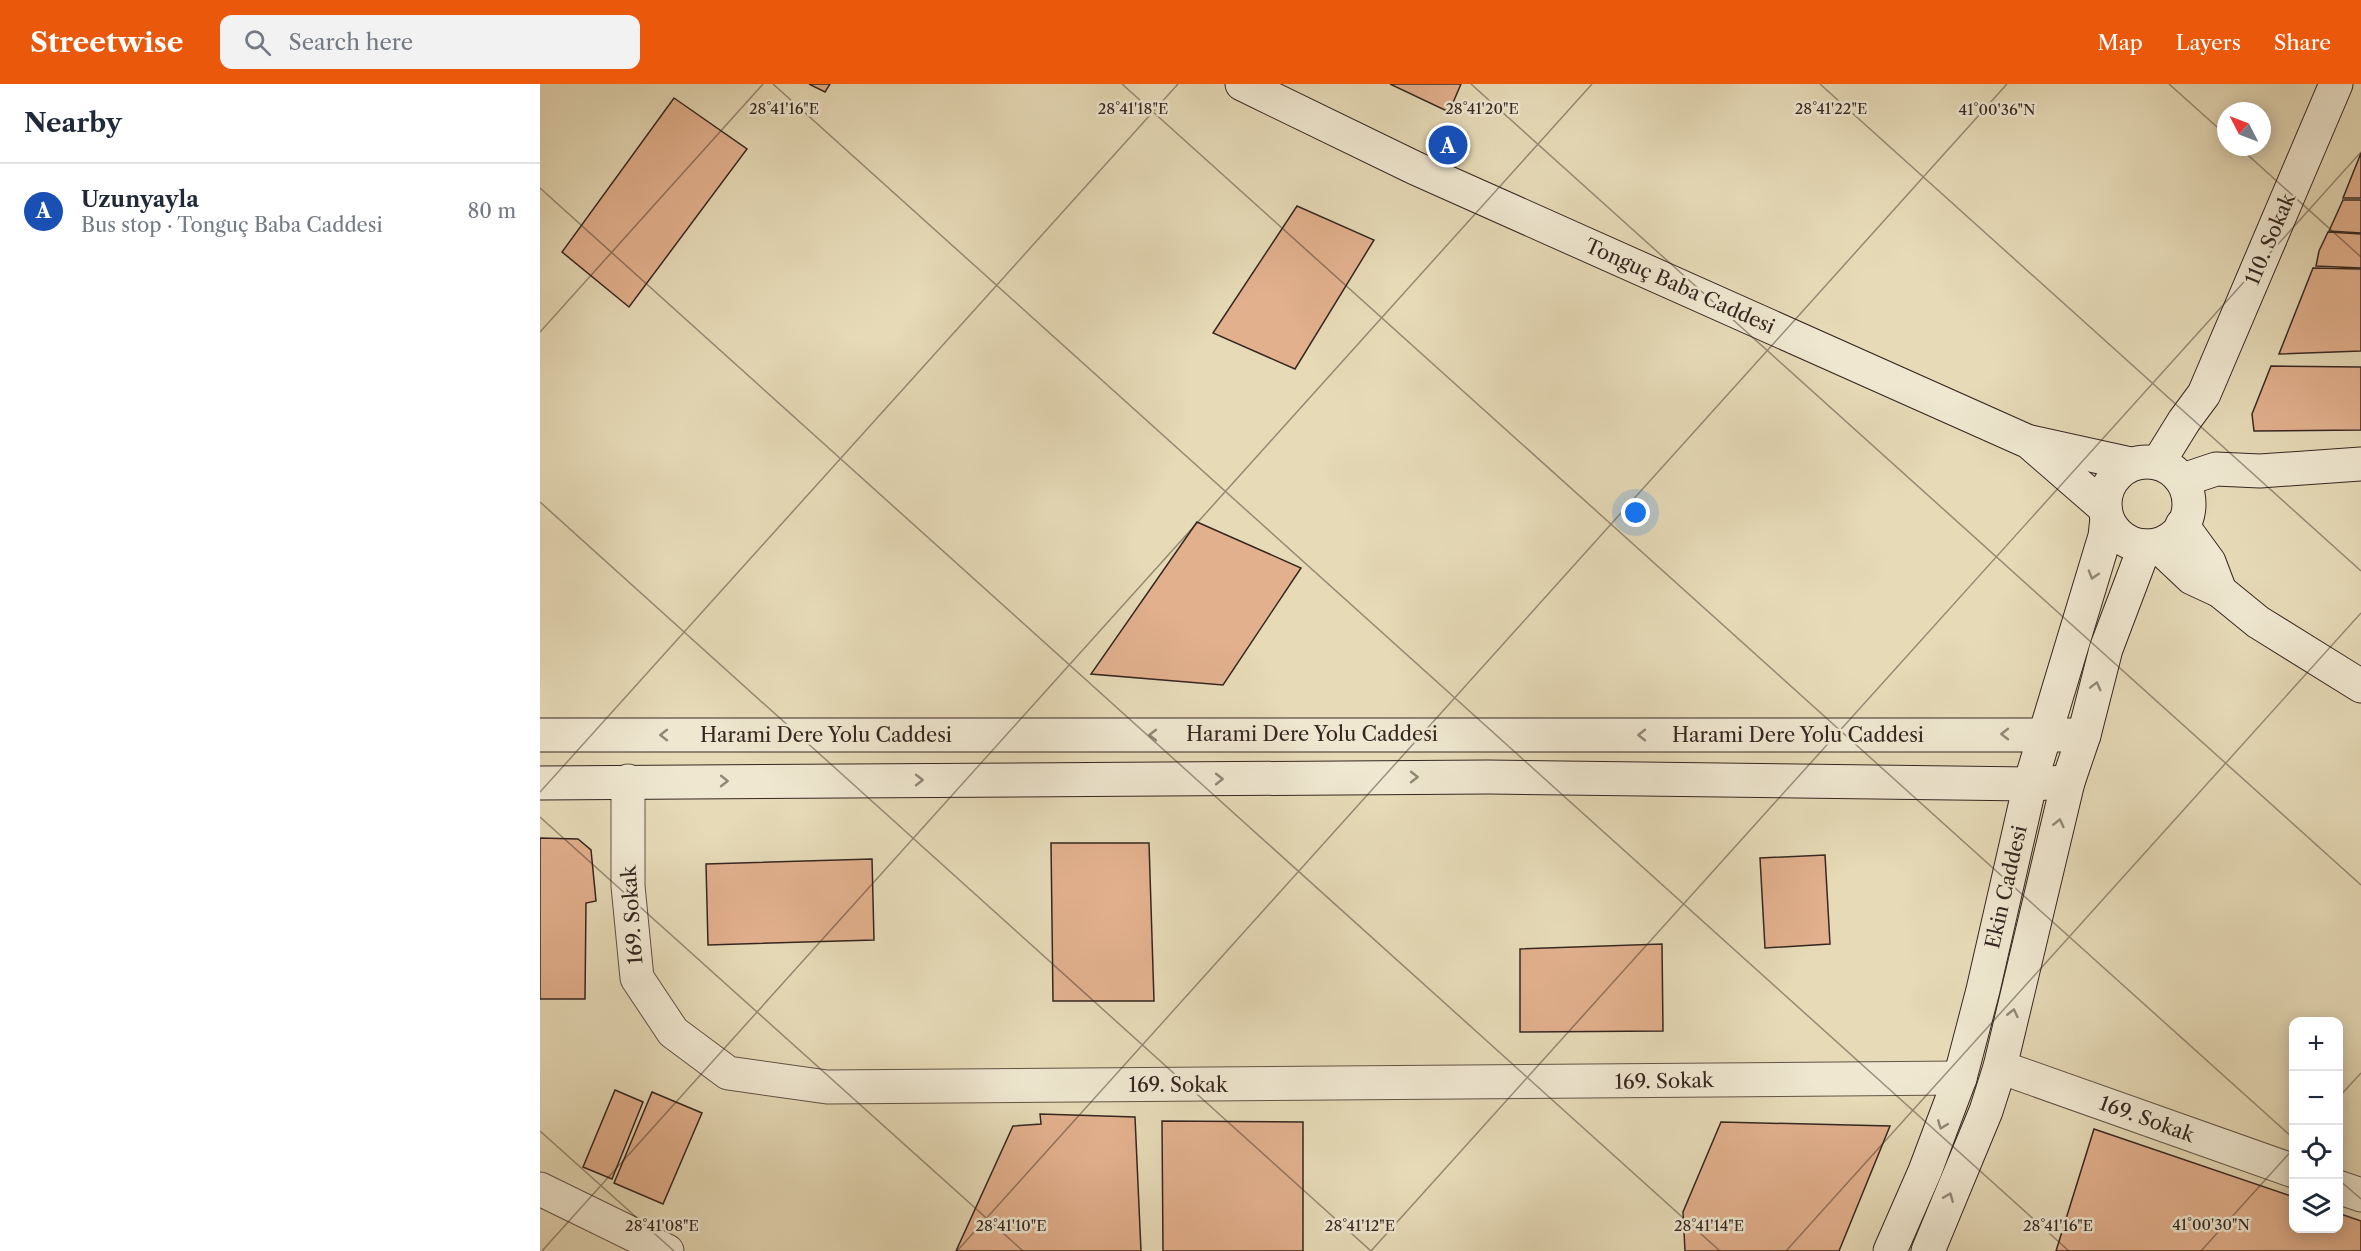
<!DOCTYPE html>
<html lang="en">
<head>
<meta charset="utf-8">
<style>
  :root { --surface:#fff; --page:#f2f2f3; --text:#1f2937; --muted:#747a83; --line:#e0e1e3; --accent:#ea580c }
  body { margin:0; font-family:"Libre Caslon Text",serif; background:var(--page); color:var(--text) }
  .controls { position:absolute; right:18px; bottom:18px; display:grid; overflow:hidden; border-radius:12px; box-shadow:0 3px 15px #0003 }
  .controls button { width:54px; height:54px; display:grid; place-items:center; padding:0; border:0; border-bottom:2px solid var(--line); background:var(--surface); color:var(--text); font:30px sans-serif }
  .compass { position:absolute; left:1677px; top:18px; width:54px; height:54px; border-radius:50%; background:var(--surface); box-shadow:0 3px 15px #0003; rotate:312deg }
  .you { position:absolute; left:1096px; top:429px; width:21px; height:21px; margin:-15px; border:4px solid #fff; border-radius:50%; background:#1a73e8; box-shadow:0 0 0 9px #1a73e833 }
  .badge { display:grid; place-items:center; width:39px; height:39px; border-radius:50%; background:var(--accent); color:#fff; font-size:20px; font-weight:700 }
  .pin { position:absolute; translate:-50% -50%; border:3px solid #fff; box-shadow:0 2px 6px #0006 }
  .list { margin:0; padding:0; list-style:none }
  h2 { display:flex; justify-content:space-between; align-items:center; height:78px; margin:0; padding:0 24px; font-size:26px }
  h2 small { font-size:20px; font-weight:400; color:var(--muted) }
  .list li { display:grid; grid-template-columns:39px 1fr auto; gap:18px; align-items:center; box-sizing:border-box; height:96px; padding:0 24px; border-top:2px solid var(--line) }
  .list b { display:block; font-size:22px; white-space:nowrap }
  .list p { margin:0; font-size:20px; white-space:nowrap; color:var(--muted) }
  .list em { font-size:20px; font-style:normal; color:var(--muted) }
  .icon { flex:none; width:33px; height:33px; fill:none; stroke:currentColor; stroke-width:2; stroke-linecap:round; stroke-linejoin:round }
  .map { position:relative; flex:none; width:1821px; height:1167px; overflow:hidden }
  header { display:flex; align-items:center; gap:36px; box-sizing:border-box; height:84px; padding:0 30px; background:var(--accent); color:#fff }
  header strong { font-size:28px }
  nav { display:flex; gap:33px; margin-inline-start:auto; font-size:21px }
  .search { width:420px; height:54px; background:var(--page); display:flex; align-items:center; gap:15px; box-sizing:border-box; padding:0 21px; border-radius:12px; color:var(--muted); font-size:22px }
  main { display:flex }
  aside { flex:1; background:var(--surface) }
  .map>svg:first-child { display:block }
</style>
</head>
<body>
<header>
<strong>Streetwise</strong>
<div class="search"><svg class="icon" aria-label="search" viewBox="0 0 24 24"><circle cx="10" cy="10" r="6"/><path d="M15 15l6 6"/></svg>Search here</div>
<nav><a>Map</a><a>Layers</a><a>Share</a></nav>
</header>
<main>
<aside>
<h2>Nearby<small></small></h2>
<ul class="list">
<li><span class="badge" style="background:#1a4fb4">A</span><div><b>Uzunyayla</b><p>Bus stop · Tonguç Baba Caddesi</p></div><em>80 m</em></li>
</ul>
</aside>
<div class="map">
<svg width="1821" height="1167" viewBox="0 0 1821 1167">
  <rect width="100%" height="100%" fill="#e6dab7"/>
  <filter id="stains"><feTurbulence type="fractalNoise" baseFrequency=".00333" numOctaves="4"/><feColorMatrix values="0 0 0 0 .2 0 0 0 0 .09 0 0 0 0 .02 0 0 0 .5 -.17"/></filter>
  <radialGradient id="worn" r=".72"><stop offset=".6" stop-color="#630" stop-opacity="0"/><stop offset="1" stop-color="#630" stop-opacity=".3"/></radialGradient>
  <g fill="#e2b08d" stroke="#362721" stroke-width="1.5">
    <path d="M 269,0 L 290,0 L 285,8 Z"/>
    <path d="M 850,0 L 921,0 L 909,28 Z"/>
    <path d="M 134,14 L 207,65 L 89,223 L 22,168 Z"/>
    <path d="M 1821,69 L 1821,114 L 1803,114 Z"/>
    <path d="M 1803,116 L 1821,116 L 1821,149 L 1789,147 Z"/>
    <path d="M 757,122 L 834,156 L 755,285 L 673,249 Z"/>
    <path d="M 1788,148 L 1821,150 L 1821,184 L 1776,182 L 1779,167 Z"/>
    <path d="M 1773,184 L 1821,185 L 1821,267 L 1739,270 Z"/>
    <path d="M 1731,282 L 1821,283 L 1821,346 L 1714,347 L 1712,330 Z"/>
    <path d="M 657,438 L 761,484 L 683,601 L 551,590 Z"/>
    <path d="M 0,754 L 38,755 L 51,766 L 56,817 L 46,819 L 45,915 L 0,915 Z"/>
    <path d="M 511,759 L 609,759 L 614,917 L 513,917 Z"/>
    <path d="M 1285,771 L 1290,860 L 1225,864 L 1220,774 Z"/>
    <path d="M 332,775 L 334,856 L 168,861 L 166,780 Z"/>
    <path d="M 1122,860 L 1123,947 L 980,948 L 980,865 Z"/>
    <path d="M 75,1006 L 103,1018 L 72,1095 L 43,1083 Z"/>
    <path d="M 112,1008 L 162,1029 L 123,1120 L 74,1099 Z"/>
    <path d="M 500,1030 L 595,1033 L 601,1167 L 416,1167 L 473,1042 L 501,1040 Z"/>
    <path d="M 622,1037 L 763,1038 L 763,1167 L 623,1167 Z"/>
    <path d="M 1181,1038 L 1350,1042 L 1299,1167 L 1145,1167 L 1143,1128 Z"/>
    <path d="M 1554,1045 L 1754,1113 L 1754,1144 L 1798,1144 L 1798,1129 L 1821,1137 L 1821,1167 L 1516,1167 Z"/>
  </g>
  <g fill="none" stroke-linecap="round" stroke-linejoin="round">
    <g stroke="#625446" stroke-width="35">
      <g id="street">
        <path d="M 88,697 L 88,802 L 97,894 L 133,948 L 188,989 L 287,1003 L 1420,994"/>
        <path d="M 1460,983 L 1754,1087"/>
        <path d="M 1798,1103 L 1821,1111"/>
        <path d="M 0,1105 L 127,1167"/>
      </g>
    </g>
    <g stroke="#362721" stroke-width="35">
      <g id="secondary">
        <path d="M 702,0 L 875,84 L 1489,358 L 1565,424"/>
        <path d="M 1491,358 L 1591,380"/>
        <circle cx="1607" cy="420" r="42"/>
        <path d="M 1618,379 L 1644,337 L 1664,310 L 1796,0"/>
        <path d="M 1643,396 L 1676,385 L 1720,387 L 1821,380"/>
        <path d="M 1642,441 L 1669,478 L 1680,507"/>
        <path d="M 1617,461 L 1652,494 L 1680,507 L 1718,538 L 1821,602"/>
        <path d="M 0,651 L 1544,651"/>
        <path d="M 0,699 L 948,693 L 1490,700 L 1528,698"/>
        <path d="M 1350,1167 L 1385,1087 L 1420,994 L 1443,906 L 1490,700 L 1565,452 L 1567,434"/>
        <path d="M 1388,1167 L 1446,1027 L 1460,983 L 1528,698 L 1544,651 L 1566,565 L 1605,462"/>
      </g>
    </g>
    <use href="#street" stroke="#efe7d0" stroke-width="33"/>
    <use href="#secondary" stroke="#efe7d0" stroke-width="33"/>
  </g>
  <defs><path id="oneway-chevron" d="M-2-3.5L2.5 0L-2 3.5" fill="none" stroke-width="1.6" stroke-linecap="round" stroke-linejoin="round" transform="scale(1.5)"/></defs>
  <g stroke="#928778">
    <use href="#oneway-chevron" transform="translate(1553 491) rotate(107)"/>
    <use href="#oneway-chevron" transform="translate(1556 602) rotate(-76)"/>
    <use href="#oneway-chevron" transform="translate(1465 650) rotate(180)"/>
    <use href="#oneway-chevron" transform="translate(124 651) rotate(180)"/>
    <use href="#oneway-chevron" transform="translate(613 651) rotate(180)"/>
    <use href="#oneway-chevron" transform="translate(1102 651) rotate(-180)"/>
    <use href="#oneway-chevron" transform="translate(874 693)"/>
    <use href="#oneway-chevron" transform="translate(679 695)"/>
    <use href="#oneway-chevron" transform="translate(379 696)"/>
    <use href="#oneway-chevron" transform="translate(184 697)"/>
    <use href="#oneway-chevron" transform="translate(1519 739) rotate(-77)"/>
    <use href="#oneway-chevron" transform="translate(1473 929) rotate(-77)"/>
    <use href="#oneway-chevron" transform="translate(1402 1041) rotate(111)"/>
    <use href="#oneway-chevron" transform="translate(1409 1113) rotate(-68)"/>
  </g>
  <path fill="none" stroke="#362721" stroke-width="1.5" stroke-opacity="0.45" d="M 233,0 L 1529,1167M 582,0 L 1754,1055M 931,0 L 1821,801M 1280,0 L 1821,487M 1629,0 L 1686,51M 1699,63 L 1821,173M 0,104 L 1180,1167M 0,248 L 223,0M 0,418 L 831,1167M 0,708 L 638,0M 0,733 L 483,1167M 1798,1014 L 1821,989M 0,1047 L 134,1167M 1798,1095 L 1821,1115M 2,1167 L 1052,0M 417,1167 L 1467,0M 831,1167 L 1821,68M 1246,1167 L 1821,529M 1661,1167 L 1754,1064"/>
  <g text-anchor="middle" stroke-width="5" stroke-linejoin="round" paint-order="stroke">
    <g font-size="20" fill="#362721" stroke="#efe7d0">
      <text transform="translate(1730 155) rotate(-67)" y="7">110. Sokak</text>
      <text transform="translate(1140 202) rotate(24)" y="7">Tonguç Baba Caddesi</text>
      <text x="772" y="657">Harami Dere Yolu Caddesi</text>
      <text x="286" y="658">Harami Dere Yolu Caddesi</text>
      <text x="1258" y="658">Harami Dere Yolu Caddesi</text>
      <text transform="translate(1466 803) rotate(-77)" y="7">Ekin Caddesi</text>
      <text transform="translate(92 831) rotate(-94)" y="7">169. Sokak</text>
      <text transform="translate(1124 997) rotate(-1)" y="7">169. Sokak</text>
      <text x="638" y="1008">169. Sokak</text>
      <text transform="translate(1607 1035) rotate(20)" y="7">169. Sokak</text>
    </g>
  </g>
  <g font-size="15" text-anchor="middle" fill="#362721" stroke="#efe7d0" stroke-width="5" stroke-linejoin="round" paint-order="stroke">
    <text x="244" y="30">28°41'16"E</text>
    <text x="593" y="30">28°41'18"E</text>
    <text x="942" y="30">28°41'20"E</text>
    <text x="1291" y="30">28°41'22"E</text>
    <text x="1457" y="31">41°00'36"N</text>
    <text x="1671" y="1146">41°00'30"N</text>
    <text x="122" y="1147">28°41'08"E</text>
    <text x="471" y="1147">28°41'10"E</text>
    <text x="820" y="1147">28°41'12"E</text>
    <text x="1169" y="1147">28°41'14"E</text>
    <text x="1518" y="1147">28°41'16"E</text>
  </g>
  <rect width="100%" height="100%" filter="url(#stains)"/>
  <rect width="100%" height="100%" fill="url(#worn)"/>
</svg>
<div class="controls">
<button>+</button>
<button>−</button>
<button><svg class="icon" aria-label="locate" viewBox="0 0 24 24"><circle cx="12" cy="12" r="6"/><path d="M12 2v4M12 18v4M2 12h4M18 12h4"/></svg></button>
<button><svg class="icon" aria-label="layers" viewBox="0 0 24 24"><path d="M12 4l9 5-9 5-9-5zM3 14l9 5 9-5"/></svg></button>
</div>
<svg class="compass" viewBox="-18 -18 36 36"><path d="M0-13l5 13h-10z" fill="#e53935"/><path d="M0 13l5-13h-10z" fill="#747a83"/></svg>
<div class="you"></div>
<div class="pin badge" style="left:908px;top:61px;background:#1a4fb4">A</div>
</div>
</main>
</body>
</html>
